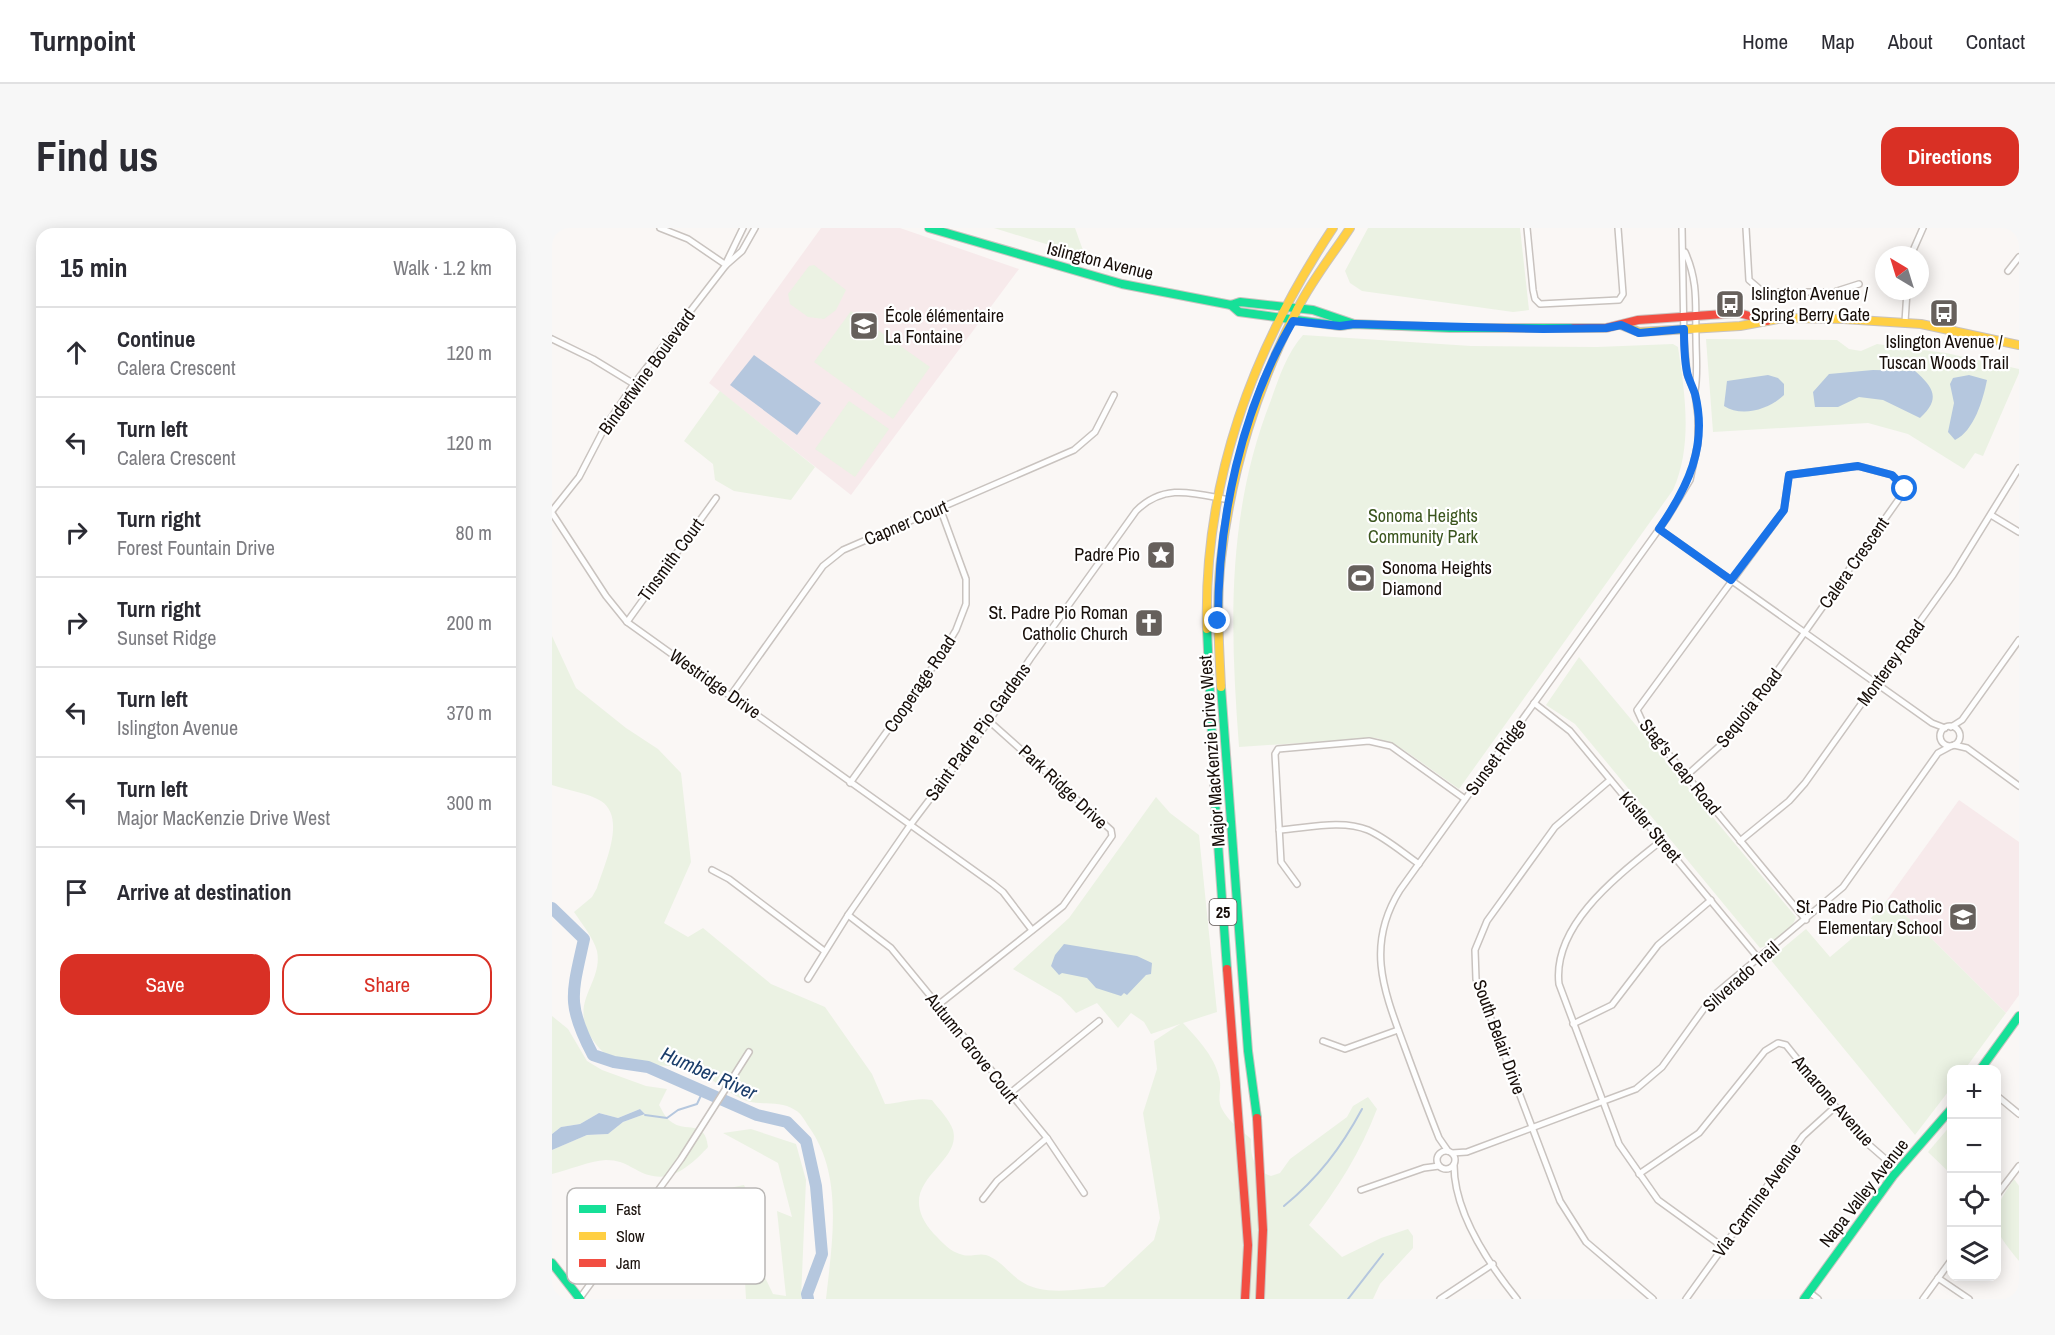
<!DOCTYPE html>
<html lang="en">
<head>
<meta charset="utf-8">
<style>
  :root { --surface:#fff; --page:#f7f7f7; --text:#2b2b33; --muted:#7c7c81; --line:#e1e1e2; --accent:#d93025 }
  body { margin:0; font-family:"Archivo Narrow",sans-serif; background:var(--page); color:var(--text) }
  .controls { position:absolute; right:18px; bottom:18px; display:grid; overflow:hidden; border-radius:12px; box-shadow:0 3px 15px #0003 }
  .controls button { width:54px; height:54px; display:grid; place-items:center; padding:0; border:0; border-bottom:2px solid var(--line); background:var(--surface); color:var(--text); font:30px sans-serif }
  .compass { position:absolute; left:1323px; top:18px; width:54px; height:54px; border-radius:50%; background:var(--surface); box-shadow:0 3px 15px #0003; rotate:322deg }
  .stop { position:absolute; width:18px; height:18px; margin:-14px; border:4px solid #1a73e8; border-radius:50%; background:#fff }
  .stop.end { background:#1a73e8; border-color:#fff; box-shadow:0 2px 6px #0008 }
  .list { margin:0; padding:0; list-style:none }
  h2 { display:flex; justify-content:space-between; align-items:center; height:78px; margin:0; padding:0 24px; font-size:26px }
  h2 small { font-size:20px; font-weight:400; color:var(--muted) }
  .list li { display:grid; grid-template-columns:39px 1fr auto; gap:18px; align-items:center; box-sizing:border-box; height:90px; padding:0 24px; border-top:2px solid var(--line) }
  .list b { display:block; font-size:22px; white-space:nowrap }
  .list p { margin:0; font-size:20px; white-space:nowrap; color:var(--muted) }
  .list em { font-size:20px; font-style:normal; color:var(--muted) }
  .actions { display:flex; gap:12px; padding:18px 24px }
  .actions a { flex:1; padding:14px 0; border:2px solid var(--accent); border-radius:18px; text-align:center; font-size:21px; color:var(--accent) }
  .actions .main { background:var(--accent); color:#fff }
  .icon { flex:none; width:33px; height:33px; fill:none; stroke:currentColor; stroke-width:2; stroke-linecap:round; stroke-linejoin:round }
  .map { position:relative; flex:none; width:1467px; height:1071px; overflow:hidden; border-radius:18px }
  header { display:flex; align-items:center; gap:36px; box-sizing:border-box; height:84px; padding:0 30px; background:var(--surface); border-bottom:2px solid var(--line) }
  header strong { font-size:28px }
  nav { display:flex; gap:33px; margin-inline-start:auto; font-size:21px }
  .intro { display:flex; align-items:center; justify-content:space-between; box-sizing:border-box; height:144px; padding:0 36px }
  h1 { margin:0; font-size:42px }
  .button { padding:15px 27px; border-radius:18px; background:var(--accent); color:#fff; font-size:21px; font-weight:700 }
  main { display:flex; gap:36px; padding:0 36px }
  aside { flex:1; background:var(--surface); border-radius:18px; box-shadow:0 3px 15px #0003 }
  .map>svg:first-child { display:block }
</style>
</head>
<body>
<header>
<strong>Turnpoint</strong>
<nav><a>Home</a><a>Map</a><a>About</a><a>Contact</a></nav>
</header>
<div class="intro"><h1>Find us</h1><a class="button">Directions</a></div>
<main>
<aside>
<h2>15 min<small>Walk · 1.2 km</small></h2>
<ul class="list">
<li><svg class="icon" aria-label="ahead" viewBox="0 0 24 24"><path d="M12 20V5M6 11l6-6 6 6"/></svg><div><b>Continue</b><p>Calera Crescent</p></div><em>120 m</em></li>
<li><svg class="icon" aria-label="left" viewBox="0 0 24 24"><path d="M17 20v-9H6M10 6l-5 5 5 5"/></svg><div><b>Turn left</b><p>Calera Crescent</p></div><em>120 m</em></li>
<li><svg class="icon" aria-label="right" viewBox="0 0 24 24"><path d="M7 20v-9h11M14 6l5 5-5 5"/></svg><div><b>Turn right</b><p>Forest Fountain Drive</p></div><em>80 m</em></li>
<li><svg class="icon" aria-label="right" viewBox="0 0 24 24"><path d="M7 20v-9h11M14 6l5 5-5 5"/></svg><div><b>Turn right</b><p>Sunset Ridge</p></div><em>200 m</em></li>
<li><svg class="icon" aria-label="left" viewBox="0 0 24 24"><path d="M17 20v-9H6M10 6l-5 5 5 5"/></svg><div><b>Turn left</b><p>Islington Avenue</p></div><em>370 m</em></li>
<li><svg class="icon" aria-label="left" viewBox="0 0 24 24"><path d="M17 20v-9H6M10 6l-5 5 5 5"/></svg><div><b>Turn left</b><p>Major MacKenzie Drive West</p></div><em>300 m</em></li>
<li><svg class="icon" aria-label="arrive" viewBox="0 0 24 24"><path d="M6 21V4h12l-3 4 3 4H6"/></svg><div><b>Arrive at destination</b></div></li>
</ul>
<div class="actions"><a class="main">Save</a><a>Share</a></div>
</aside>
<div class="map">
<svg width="1467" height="1071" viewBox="0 0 1467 1071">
  <rect width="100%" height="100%" fill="#faf7f5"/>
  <g fill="#f7eaeb">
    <path d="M 269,0 L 348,0 L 467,41 L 299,267 L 157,155 Z"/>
    <path d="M 1407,572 L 1467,614 L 1467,767 L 1454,785 L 1374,705 L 1335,672 Z"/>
  </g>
  <g fill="#ebf2e3">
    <path d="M 442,0 L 523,0 L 533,28 Z"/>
    <path d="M 816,0 L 968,0 L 977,82 L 961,84 L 810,63 L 798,55 L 793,43 Z"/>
    <path d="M 262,37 L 294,62 L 284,82 L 272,91 L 256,89 L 238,76 L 236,66 L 257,38 Z"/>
    <path d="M 299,83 L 378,139 L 341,191 L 262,134 Z"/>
    <path d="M 751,107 L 919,118 L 1045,119 L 1121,116 L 1126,119 C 1133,165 1141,218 1121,262 L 907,561 L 852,522 L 825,510 L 687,519 C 678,399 674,287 719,172 C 727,149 735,125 751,107 Z"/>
    <path d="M 1154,111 L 1285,112 L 1297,121 L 1309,123 L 1325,116 L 1394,125 L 1467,141 L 1467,145 L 1431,228 L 1423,225 L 1412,241 L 1356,206 L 1316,195 L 1161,204 Z"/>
    <path d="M 168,163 L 263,239 L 239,272 L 182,263 L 163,252 L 161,236 L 132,213 Z"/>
    <path d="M 297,173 L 337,201 L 303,249 L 263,221 Z"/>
    <path d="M 0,408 L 24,460 L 74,500 L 106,521 L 129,545 L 139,634 L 112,695 L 136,709 L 151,700 L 219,756 L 273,779 L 320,846 L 333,876 C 349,875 364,869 380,872 C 386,880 398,892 401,902 C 411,938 336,954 382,1006 C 391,1015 398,1024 411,1027 C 419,1029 427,1025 434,1027 C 447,1031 456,1044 467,1052 C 490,1069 525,1061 552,1059 L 602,1012 L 608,990 L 591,885 L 605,841 L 602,813 L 628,796 L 599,806 L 592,794 L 579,785 L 566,800 L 545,775 L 524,785 L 509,769 L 461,741 L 517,690 L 604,569 L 618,585 L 647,607 L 665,784 L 631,795 C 646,811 665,831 668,854 C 669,864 665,871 670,881 C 676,893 689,902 699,911 C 698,928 702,942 719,948 L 728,945 L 738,931 L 795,889 L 801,878 L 816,869 L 825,881 C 809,923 785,962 757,997 L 790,1029 L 829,1010 L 856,1001 L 861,1008 L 861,1020 L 828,1056 L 821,1071 L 274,1071 C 280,1015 292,948 257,899 C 253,893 249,885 243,882 C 228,872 212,878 195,873 C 174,866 157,845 135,840 C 109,834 69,844 48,821 C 9,777 52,758 45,723 C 41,709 30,696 22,684 L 40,669 L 45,660 C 52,637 75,590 49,573 C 36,565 15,562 0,557 Z"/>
    <path d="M 1027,429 L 1244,689 C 1241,701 1220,717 1208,720 L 1023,496 L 994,477 Z"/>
    <path d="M 1335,672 L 1374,705 L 1454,785 L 1413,841 L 1400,842 L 1399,860 L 1363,907 L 1218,731 L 1254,701 L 1278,729 L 1304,707 Z"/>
    <path d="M 0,788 L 16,801 L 35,833 L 50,842 L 94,858 L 115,861 L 107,877 C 110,882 113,889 118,893 C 134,906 153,890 156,919 C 143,933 123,953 101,948 C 83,945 76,932 54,932 C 37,933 17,942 0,946 L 0,922 L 35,907 L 56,906 L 71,894 L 93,886 L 88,881 L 66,890 L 47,885 L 28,896 L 9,899 L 0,906 Z"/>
    <path d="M 1399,897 L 1399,946 L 1376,924 Z"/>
    <path d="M 199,901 L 244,916 L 254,952 L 249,1071 L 194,1071 L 193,1053 L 207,1037 L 221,1066 L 234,1068 L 225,983 L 240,989 L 226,935 L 171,905 Z"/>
    <path d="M 1462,951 L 1467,958 L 1467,1033 C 1438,998 1435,990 1462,951 Z"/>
    <path d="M 192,957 L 206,987 L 192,998 L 197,1026 L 170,1056 L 165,1055 L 149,990 L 150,979 L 160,976 L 163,963 Z"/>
  </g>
  <g fill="#b5c7de">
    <path d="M 202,127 L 269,175 L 245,207 L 178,157 Z"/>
    <path d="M 1321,142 L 1363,143 C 1382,160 1389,171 1368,190 L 1331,172 L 1307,169 L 1286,179 L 1263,179 L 1261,164 L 1277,146 Z"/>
    <path d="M 1216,147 L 1226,150 L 1232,156 L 1232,167 C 1218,181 1190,190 1172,178 L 1175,153 Z"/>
    <path d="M 1417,147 L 1435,152 C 1431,172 1422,203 1403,212 L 1396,204 L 1402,175 L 1398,156 L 1401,150 Z"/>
    <path d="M 512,716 L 585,728 L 600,735 L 599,746 L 594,747 L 575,767 L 572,765 L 569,768 L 544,760 L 535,750 L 510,745 L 507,747 L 499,738 L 503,727 Z"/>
    <path d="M 88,881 L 93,886 L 71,894 L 56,906 L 35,907 L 0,922 L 0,906 L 9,899 L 28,896 L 47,885 L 66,890 Z"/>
  </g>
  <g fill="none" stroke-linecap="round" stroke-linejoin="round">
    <g stroke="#b5c7de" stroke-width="2">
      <path d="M 93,887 L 115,890 L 126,882 L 145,876 L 152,861"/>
      <path d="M 732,978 C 766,950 789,920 810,881"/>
      <path d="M 796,1071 L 831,1026"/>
    </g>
    <path stroke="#b5c7de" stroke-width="12" d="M 0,680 L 32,711 C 20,766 14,776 41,827 L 62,834 L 96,839 L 205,887 L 235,894 L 254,913 L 264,958 L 270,1026 L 255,1066 L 256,1071"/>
    <g stroke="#c9c3bf" stroke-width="8">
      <g id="street">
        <path d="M 108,0 L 136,11 L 174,37"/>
        <path d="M 975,0 L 981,62 L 983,71 L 988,76 L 1067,72 L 1071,66 L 1066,0"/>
        <path d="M 1194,0 L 1197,52 L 1211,64 L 1282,64 L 1307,56"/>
        <path d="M 1133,24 C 1147,55 1143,79 1144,111 C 1144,129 1146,145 1143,163"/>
        <path d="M 1359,27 L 1371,0"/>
        <path d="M 174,35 L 191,0"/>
        <path d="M 1456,43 L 1467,29"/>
        <path d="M 1353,94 L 1355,63"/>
        <path d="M 0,111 L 41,131 L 82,156"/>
        <path d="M 0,283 L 27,249 L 53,199 L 82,156 L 174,37 L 190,23 L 203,0"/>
        <path d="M 0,285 L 54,368 L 75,394 L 441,656 L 451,664 L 480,702"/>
        <path d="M 1439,287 L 1467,304"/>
        <path d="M 1107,301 L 1380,495 L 1393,500"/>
        <path d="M 75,394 L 164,270"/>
        <path d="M 179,467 L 271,338 L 291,322 L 522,222 L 543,204 L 562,167"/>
        <path d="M 982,475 L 1018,503 L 1207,731"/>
        <circle cx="1398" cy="508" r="10"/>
        <path d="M 1399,499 L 1410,492 L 1467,412"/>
        <path d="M 1402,517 L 1415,520 L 1467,558"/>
        <path d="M 1134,548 L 1180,507 L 1354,261 L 1340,247 L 1306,238 L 1237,247 L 1232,282 L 1085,482 L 1091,495 L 1254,692"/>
        <path d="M 1058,552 L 1003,599 L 935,693 L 923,722 L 924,751 L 1008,973 L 1034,1014 L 1101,1071"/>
        <path d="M 298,555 L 388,429 L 404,402 L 414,376 L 414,351 L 388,280"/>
        <path d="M 727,602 C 755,600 790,591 816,602 C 834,610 851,625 867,636"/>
        <path d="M 1109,613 C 1068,646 1000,696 1007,756 L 1067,916 L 1106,972 L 1171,1019"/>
        <path d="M 1188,613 L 1237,573 L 1253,555 L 1401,347 L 1467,240"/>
        <path d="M 160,642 L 177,651 L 271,722"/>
        <path d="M 745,656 L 729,634 L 723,526 L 726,521 L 817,513 L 839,518 L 913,571"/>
        <path d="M 296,687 L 339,720 L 495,910 L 532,965"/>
        <path d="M 256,751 L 296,687 L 359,596 L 437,493 L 478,431 L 584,283 C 613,254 644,266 678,272"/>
        <path d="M 386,777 L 511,678 L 560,608 L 559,602 L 437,493"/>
        <path d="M 1021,796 L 1060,777 L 1106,717 L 1159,672"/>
        <path d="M 771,813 L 793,821 L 846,802"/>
        <path d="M 457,866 L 547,793"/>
        <path d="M 1444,867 L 1467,886"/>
        <path d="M 896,923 L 887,910 C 875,880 864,850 853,820 C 832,763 813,718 848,662 L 1115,290 L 1138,252 L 1146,215 L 1146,188 L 1143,165 L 1135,146 L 1132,112 L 1130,0"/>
        <circle cx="894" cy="932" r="9"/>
        <path d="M 900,925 L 915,924 L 1084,861 L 1110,839 L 1161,768 L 1291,659 L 1386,525 L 1399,518"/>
        <path d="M 902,937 C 902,984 936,1035 965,1071"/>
        <path d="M 1087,946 L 1147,905 L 1213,823 L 1226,815 L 1234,817 L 1308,909 L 1346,942"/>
        <path d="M 809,962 L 872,940 L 887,938"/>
        <path d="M 1444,968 L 1467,938"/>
        <path d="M 431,971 L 445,953 L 495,910"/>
        <path d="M 1386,1050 L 1417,1071"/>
        <path d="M 1257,1064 L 1266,1071"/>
        <path d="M 28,1070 L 129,931 L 197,824"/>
        <path d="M 888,1071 L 941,1036"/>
        <path d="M 1134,1071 L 1251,908 L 1283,879"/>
        <path d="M 1371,1071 L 1400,1031"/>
      </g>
    </g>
    <g stroke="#c9c3bf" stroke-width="10">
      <g id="fast">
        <path d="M 377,0 L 570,56 L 679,77 L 688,74 L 761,82 L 802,96"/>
        <path d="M 679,77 L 687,84 L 788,98 L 802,96 L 898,100 L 1022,100"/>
        <path d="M 655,401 L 663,573 L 675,741"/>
        <path d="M 669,459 L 696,823 L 705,890"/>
        <path d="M 1428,842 L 1467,788"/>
        <path d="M 0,1035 L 28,1071"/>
        <path d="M 1252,1071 L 1341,948 L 1400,880"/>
      </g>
    </g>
    <g stroke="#c9c3bf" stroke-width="10">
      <g id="slow">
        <path d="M 1069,97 L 1087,104 L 1188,98 L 1232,90 L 1291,91 L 1369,96 L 1467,117"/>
        <path d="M 655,401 C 651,255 701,120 781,0"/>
        <path d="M 669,459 C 667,416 664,374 669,331 C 679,245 705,157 746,80 C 760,52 781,26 798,0"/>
      </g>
    </g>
    <g stroke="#c9c3bf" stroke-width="10">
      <g id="jam">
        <path d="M 1022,100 L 1054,100 L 1086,92 L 1187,85 L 1215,93"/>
        <path d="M 675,741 L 696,1017 L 693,1071"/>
        <path d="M 705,890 L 711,1002 L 708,1071"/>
      </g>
    </g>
    <use href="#street" stroke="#fefefe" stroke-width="5"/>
    <use href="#fast" stroke="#16e098" stroke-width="8"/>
    <use href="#slow" stroke="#ffcf43" stroke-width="8"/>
    <use href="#jam" stroke="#f24e42" stroke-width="8"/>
  </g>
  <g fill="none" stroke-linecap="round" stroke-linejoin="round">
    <path stroke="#1a73e8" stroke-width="8" d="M 666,393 C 666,291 689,182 741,93 L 788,98 L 802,96 L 991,101 L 1054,100 L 1069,97 L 1087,105 L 1132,101 C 1132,116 1132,134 1136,148 C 1138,154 1141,160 1143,166 C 1156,218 1136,259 1107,301 L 1179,352 L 1232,282 L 1237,247 L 1306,238 L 1340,247 L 1353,261"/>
  </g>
  <defs>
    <g id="bus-square" transform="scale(1.5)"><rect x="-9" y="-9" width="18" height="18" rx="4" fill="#66605c" stroke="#fff"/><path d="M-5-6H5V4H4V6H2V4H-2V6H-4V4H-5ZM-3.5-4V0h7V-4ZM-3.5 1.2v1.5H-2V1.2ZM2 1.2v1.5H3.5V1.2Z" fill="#fff"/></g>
    <g id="school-square" transform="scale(1.5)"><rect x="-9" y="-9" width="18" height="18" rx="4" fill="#66605c" stroke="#fff"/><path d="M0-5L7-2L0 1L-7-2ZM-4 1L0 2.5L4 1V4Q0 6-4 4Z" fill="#fff"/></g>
    <g id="sight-square" transform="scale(1.5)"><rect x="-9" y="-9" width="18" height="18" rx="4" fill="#66605c" stroke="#fff"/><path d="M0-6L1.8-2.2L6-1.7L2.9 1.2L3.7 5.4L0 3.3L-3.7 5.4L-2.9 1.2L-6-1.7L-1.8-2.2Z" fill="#fff"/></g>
    <g id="stadium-square" transform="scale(1.5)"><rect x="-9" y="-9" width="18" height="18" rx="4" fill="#66605c" stroke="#fff"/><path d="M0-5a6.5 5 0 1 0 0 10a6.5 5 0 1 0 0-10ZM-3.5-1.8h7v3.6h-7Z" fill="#fff"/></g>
    <g id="church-square" transform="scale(1.5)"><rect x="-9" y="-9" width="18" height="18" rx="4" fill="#66605c" stroke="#fff"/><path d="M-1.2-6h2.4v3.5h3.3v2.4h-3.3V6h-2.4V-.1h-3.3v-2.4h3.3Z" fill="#fff"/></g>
  </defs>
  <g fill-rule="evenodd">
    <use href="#bus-square" x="1178" y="76"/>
    <use href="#bus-square" x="1392" y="85"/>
    <use href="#school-square" x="312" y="98"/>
    <use href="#sight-square" x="609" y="327"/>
    <use href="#stadium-square" x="809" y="350"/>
    <use href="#church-square" x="597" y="395"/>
    <use href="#school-square" x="1411" y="689"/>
  </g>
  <g text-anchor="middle" stroke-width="4.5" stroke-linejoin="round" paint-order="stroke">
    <rect fill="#fff" stroke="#5d5653" stroke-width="1.5" x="657.5" y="671" width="27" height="26" rx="4.5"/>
    <g font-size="16" font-weight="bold" fill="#170e09">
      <text x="671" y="690">25</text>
    </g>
    <g font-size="18" fill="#170e09" stroke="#fff">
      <text transform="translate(548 33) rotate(14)" y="6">Islington Avenue</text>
      <text transform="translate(95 144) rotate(-54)" y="6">Bindertwine Boulevard</text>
      <text transform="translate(354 295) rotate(-23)" y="6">Capner Court</text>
      <text transform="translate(119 332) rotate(-54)" y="6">Tinsmith Court</text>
      <text transform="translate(1302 335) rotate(-55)" y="6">Calera Crescent</text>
      <text transform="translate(1339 435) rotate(-54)" y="6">Monterey Road</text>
      <text transform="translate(163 456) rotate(35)" y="6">Westridge Drive</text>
      <text transform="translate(368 456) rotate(-56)" y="6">Cooperage Road</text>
      <text transform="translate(1197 480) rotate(-52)" y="6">Sequoia Road</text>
      <text transform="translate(426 504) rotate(-54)" y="6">Saint Padre Pio Gardens</text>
      <text transform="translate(660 523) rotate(-94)" y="6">Major MacKenzie Drive West</text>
      <text transform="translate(944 529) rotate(-54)" y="6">Sunset Ridge</text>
      <text transform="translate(1128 539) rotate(51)" y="6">Stag's Leap Road</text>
      <text transform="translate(511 559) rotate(43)" y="6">Park Ridge Drive</text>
      <text transform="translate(1098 599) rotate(50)" y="6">Kistler Street</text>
      <text transform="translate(1189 749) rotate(-42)" y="6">Silverado Trail</text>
      <text transform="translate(947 809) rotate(70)" y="6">South Belair Drive</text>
      <text transform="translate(420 820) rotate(51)" y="6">Autumn Grove Court</text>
      <text transform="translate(1281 873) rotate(49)" y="6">Amarone Avenue</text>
      <text transform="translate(1312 965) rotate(-52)" y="6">Napa Valley Avenue</text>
      <text transform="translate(1205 972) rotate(-54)" y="6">Via Carmine Avenue</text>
    </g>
    <g font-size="18" fill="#170e09" stroke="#fff" text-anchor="start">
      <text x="1199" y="72">Islington Avenue /<tspan x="1199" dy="21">Spring Berry Gate</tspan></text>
      <text x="333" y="94">École élémentaire<tspan x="333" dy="21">La Fontaine</tspan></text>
      <text x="1392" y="120" text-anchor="middle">Islington Avenue /<tspan x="1392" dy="21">Tuscan Woods Trail</tspan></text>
      <text x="588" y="333" text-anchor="end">Padre Pio</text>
      <text x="830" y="346">Sonoma Heights<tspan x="830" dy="21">Diamond</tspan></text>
      <text x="576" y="391" text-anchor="end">St. Padre Pio Roman<tspan x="576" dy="21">Catholic Church</tspan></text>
      <text x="1390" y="685" text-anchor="end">St. Padre Pio Catholic<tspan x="1390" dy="21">Elementary School</tspan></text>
    </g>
    <g font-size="18" fill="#3b551e" stroke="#fff">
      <text x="871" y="294">Sonoma Heights<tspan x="871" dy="21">Community Park</tspan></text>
    </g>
    <g font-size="20" font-style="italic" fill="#1a3d6a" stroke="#fff">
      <text transform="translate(157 845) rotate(24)" y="7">Humber River</text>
    </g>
  </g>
  <rect x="15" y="960" width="198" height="96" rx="9" fill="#fff" stroke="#b9b7b5" stroke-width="1.5"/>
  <rect x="27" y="977" width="27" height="8" fill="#16e098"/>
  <rect x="27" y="1004" width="27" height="8" fill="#ffcf43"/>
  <rect x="27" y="1031" width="27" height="8" fill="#f24e42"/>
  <g font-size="16" fill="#170e09">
    <text x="64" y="987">Fast</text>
    <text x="64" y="1014">Slow</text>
    <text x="64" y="1041">Jam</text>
  </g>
</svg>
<div class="controls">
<button>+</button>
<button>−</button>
<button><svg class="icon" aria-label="locate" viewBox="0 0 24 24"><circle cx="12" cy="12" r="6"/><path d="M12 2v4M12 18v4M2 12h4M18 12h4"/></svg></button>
<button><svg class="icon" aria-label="layers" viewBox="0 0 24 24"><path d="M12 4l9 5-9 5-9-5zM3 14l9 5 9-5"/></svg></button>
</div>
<svg class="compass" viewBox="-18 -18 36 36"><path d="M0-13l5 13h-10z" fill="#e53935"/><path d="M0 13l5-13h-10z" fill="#7c7c81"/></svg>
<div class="stop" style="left:1353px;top:261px"></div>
<div class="stop end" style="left:666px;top:393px"></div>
</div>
</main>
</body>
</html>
